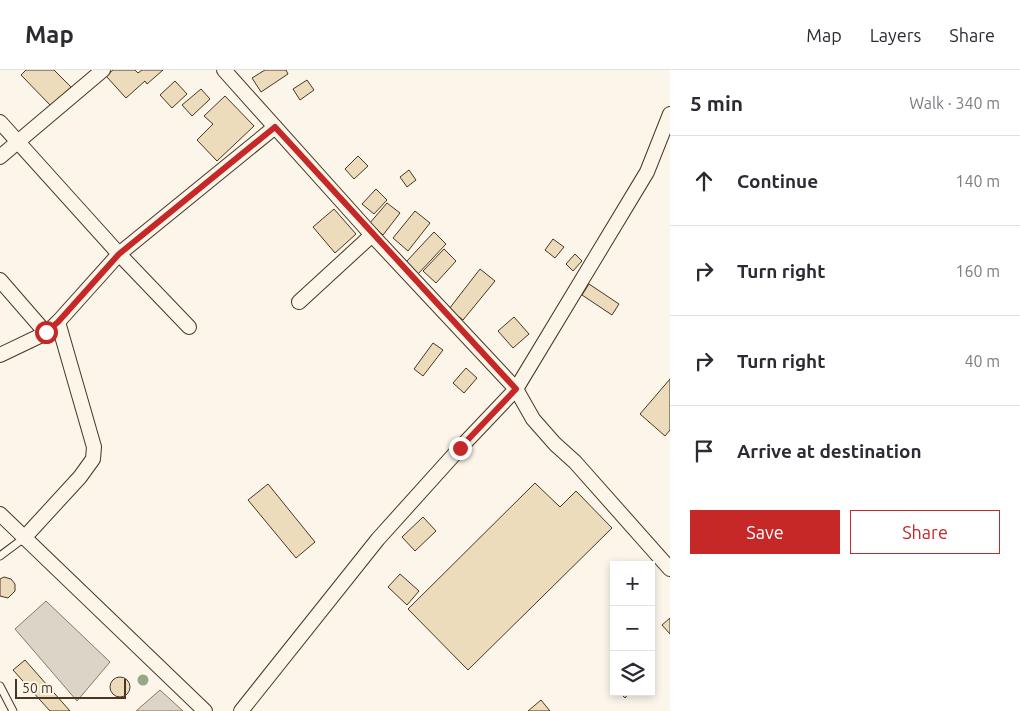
<!DOCTYPE html>
<html lang="en">
<head>
<meta charset="utf-8">
<style>
  :root { --surface:#fff; --page:#f2f2f3; --text:#2b2b33; --muted:#7c7c81; --line:#e1e1e2; --accent:#c62828 }
  body { margin:0; font-family:Ubuntu,sans-serif; background:var(--page); color:var(--text) }
  .controls { position:absolute; right:15px; bottom:15px; display:grid; overflow:hidden; border-radius:0px; box-shadow:0 2px 8px #0003 }
  .controls button { width:45px; height:45px; display:grid; place-items:center; padding:0; border:0; border-bottom:1px solid var(--line); background:var(--surface); color:var(--text); font:25px sans-serif }
  .scale { position:absolute; left:15px; bottom:12px; width:111px; box-sizing:border-box; padding-left:5px; border:2px solid #4a3520; border-top:0; font-size:14px; line-height:18px; white-space:nowrap; color:#4a3520; -webkit-text-stroke:4px #fbf6e9; paint-order:stroke }
  .stop { position:absolute; width:15px; height:15px; margin:-11px; border:4px solid #c62828; border-radius:50%; background:#fff }
  .stop.end { background:#c62828; border-color:#fff; box-shadow:0 1px 5px #0008 }
  .list { margin:0; padding:0; list-style:none }
  h2 { display:flex; justify-content:space-between; align-items:center; height:65px; margin:0; padding:0 20px; font-size:21px }
  h2 small { font-size:16px; font-weight:400; color:var(--muted) }
  .list li { display:grid; grid-template-columns:32px 1fr auto; gap:15px; align-items:center; box-sizing:border-box; height:90px; padding:0 20px; border-top:1px solid var(--line) }
  .list b { display:block; font-size:19px; white-space:nowrap }
  .list em { font-size:16px; font-style:normal; color:var(--muted) }
  .actions { display:flex; gap:10px; padding:15px 20px }
  .actions a { flex:1; padding:11px 0; border:1px solid var(--accent); border-radius:0px; text-align:center; font-size:18px; color:var(--accent) }
  .actions .main { background:var(--accent); color:#fff }
  .icon { flex:none; width:28px; height:28px; fill:none; stroke:currentColor; stroke-width:2; stroke-linecap:round; stroke-linejoin:round }
  .map { position:relative; flex:none; width:670px; height:641px; overflow:hidden }
  header { display:flex; align-items:center; gap:30px; box-sizing:border-box; height:70px; padding:0 25px; background:var(--surface); border-bottom:1px solid var(--line) }
  header strong { font-size:24px }
  nav { display:flex; gap:28px; margin-inline-start:auto; font-size:18px }
  main { display:flex }
  aside { flex:1; background:var(--surface) }
  .map>svg:first-child { display:block }
</style>
</head>
<body>
<header>
<strong>Map</strong>
<nav><a>Map</a><a>Layers</a><a>Share</a></nav>
</header>
<main>
<div class="map">
<svg width="670" height="641" viewBox="0 0 670 641">
  <rect width="100%" height="100%" fill="#fbf6e9"/>
  <g fill="#dcd4c6" stroke="#887966">
    <path d="M 46,531 L 110,592 L 77,631 L 15,559 Z"/>
    <path d="M 160,620 L 183,641 L 136,641 Z"/>
  </g>
  <g fill="#ecdcbc" stroke="#4a3520">
    <path d="M 26,0 L 54,0 L 71,17 L 51,36 L 21,5 Z"/>
    <path d="M 113,0 L 135,0 L 138,3 L 142,0 L 163,0 L 147,14 L 145,11 L 126,28 L 106,6 Z"/>
    <path d="M 265,0 L 286,0 L 288,4 L 261,22 L 252,8 Z"/>
    <path d="M 307,10 L 314,20 L 300,30 L 293,19 Z"/>
    <path d="M 175,11 L 187,24 L 172,38 L 160,25 Z"/>
    <path d="M 201,19 L 210,29 L 192,46 L 182,35 Z"/>
    <path d="M 225,26 L 254,56 L 217,91 L 197,70 L 213,54 L 204,46 Z"/>
    <path d="M 358,86 L 368,96 L 354,109 L 345,99 Z"/>
    <path d="M 409,100 L 416,110 L 407,117 L 400,107 Z"/>
    <path d="M 376,119 L 387,130 L 374,144 L 362,134 Z"/>
    <path d="M 387,133 L 400,143 L 383,165 L 369,154 Z"/>
    <path d="M 334,139 L 356,164 L 335,183 L 313,157 Z"/>
    <path d="M 415,141 L 430,153 L 408,181 L 393,168 Z"/>
    <path d="M 434,162 L 446,174 L 418,204 L 406,192 Z"/>
    <path d="M 553,169 L 564,177 L 555,188 L 545,180 Z"/>
    <path d="M 444,179 L 456,191 L 436,213 L 423,201 Z"/>
    <path d="M 575,184 L 582,191 L 573,201 L 566,194 Z"/>
    <path d="M 480,199 L 495,211 L 463,250 L 449,239 Z"/>
    <path d="M 589,214 L 619,234 L 612,245 L 582,225 Z"/>
    <path d="M 514,247 L 529,264 L 513,278 L 498,261 Z"/>
    <path d="M 433,273 L 443,280 L 423,306 L 414,299 Z"/>
    <path d="M 466,298 L 477,308 L 464,323 L 453,313 Z"/>
    <path d="M 670,309 L 670,360 L 665,366 L 640,344 Z"/>
    <path d="M 535,413 L 560,437 L 576,421 L 612,458 L 468,600 L 408,539 Z"/>
    <path d="M 268,414 L 315,472 L 296,488 L 248,430 Z"/>
    <path d="M 423,447 L 436,461 L 415,481 L 402,467 Z"/>
    <path d="M 400,504 L 419,521 L 407,535 L 388,517 Z"/>
    <path d="M 4,507 L 11,509 L 15,514 L 15,521 L 8,528 L 0,526 L 0,509 Z"/>
    <path d="M 670,548 L 670,564 L 662,555 Z"/>
    <path d="M 25,590 L 70,641 L 50,641 L 13,600 Z"/>
    <circle cx="120" cy="617" r="10"/>
    <path d="M 619,622 L 630,622 L 625,628 Z"/>
    <path d="M 541,630 L 550,641 L 528,641 Z"/>
  </g>
  <g fill="none" stroke-linecap="round" stroke-linejoin="round">
    <g stroke="#4a3520" stroke-width="9">
      <g id="lane">
        <path d="M 0,486 L 24,468"/>
        <path d="M 0,616 L 13,641"/>
      </g>
    </g>
    <g stroke="#4a3520" stroke-width="16">
      <g id="street">
        <path d="M 224,0 L 372,165 L 516,319 L 533,349 L 555,374 L 575,392 L 670,499"/>
        <path d="M 0,52 L 119,184 L 189,257"/>
        <path d="M 0,87 L 103,0"/>
        <path d="M 0,210 L 46,263"/>
        <path d="M 299,232 L 372,165"/>
        <path d="M 0,285 L 46,263 L 58,252 L 119,184 L 275,57"/>
        <path d="M 0,444 L 205,641"/>
        <path d="M 24,468 L 80,407 L 93,389 L 94,377 L 58,252"/>
        <path d="M 241,641 L 378,469 L 460,378 L 516,319 L 647,102 L 670,44"/>
      </g>
    </g>
    <use href="#lane" stroke="#fbf6e9" stroke-width="7"/>
    <use href="#street" stroke="#fbf6e9" stroke-width="14"/>
  </g>
  <circle fill="#96a887" cx="143" cy="610" r="5.5"/>
  <g fill="none" stroke-linecap="round" stroke-linejoin="round">
    <path stroke="#c62828" stroke-width="6" d="M 46,262 L 58,252 L 119,184 L 275,57 L 516,319 L 460,378"/>
  </g>
</svg>
<div class="controls">
<button>+</button>
<button>−</button>
<button><svg class="icon" aria-label="layers" viewBox="0 0 24 24"><path d="M12 4l9 5-9 5-9-5zM3 14l9 5 9-5"/></svg></button>
</div>
<div class="scale">50 m</div>
<div class="stop" style="left:46px;top:262px"></div>
<div class="stop end" style="left:460px;top:378px"></div>
</div>
<aside>
<h2>5 min<small>Walk · 340 m</small></h2>
<ul class="list">
<li><svg class="icon" aria-label="ahead" viewBox="0 0 24 24"><path d="M12 20V5M6 11l6-6 6 6"/></svg><div><b>Continue</b></div><em>140 m</em></li>
<li><svg class="icon" aria-label="right" viewBox="0 0 24 24"><path d="M7 20v-9h11M14 6l5 5-5 5"/></svg><div><b>Turn right</b></div><em>160 m</em></li>
<li><svg class="icon" aria-label="right" viewBox="0 0 24 24"><path d="M7 20v-9h11M14 6l5 5-5 5"/></svg><div><b>Turn right</b></div><em>40 m</em></li>
<li><svg class="icon" aria-label="arrive" viewBox="0 0 24 24"><path d="M6 21V4h12l-3 4 3 4H6"/></svg><div><b>Arrive at destination</b></div></li>
</ul>
<div class="actions"><a class="main">Save</a><a>Share</a></div>
</aside>
</main>
</body>
</html>
